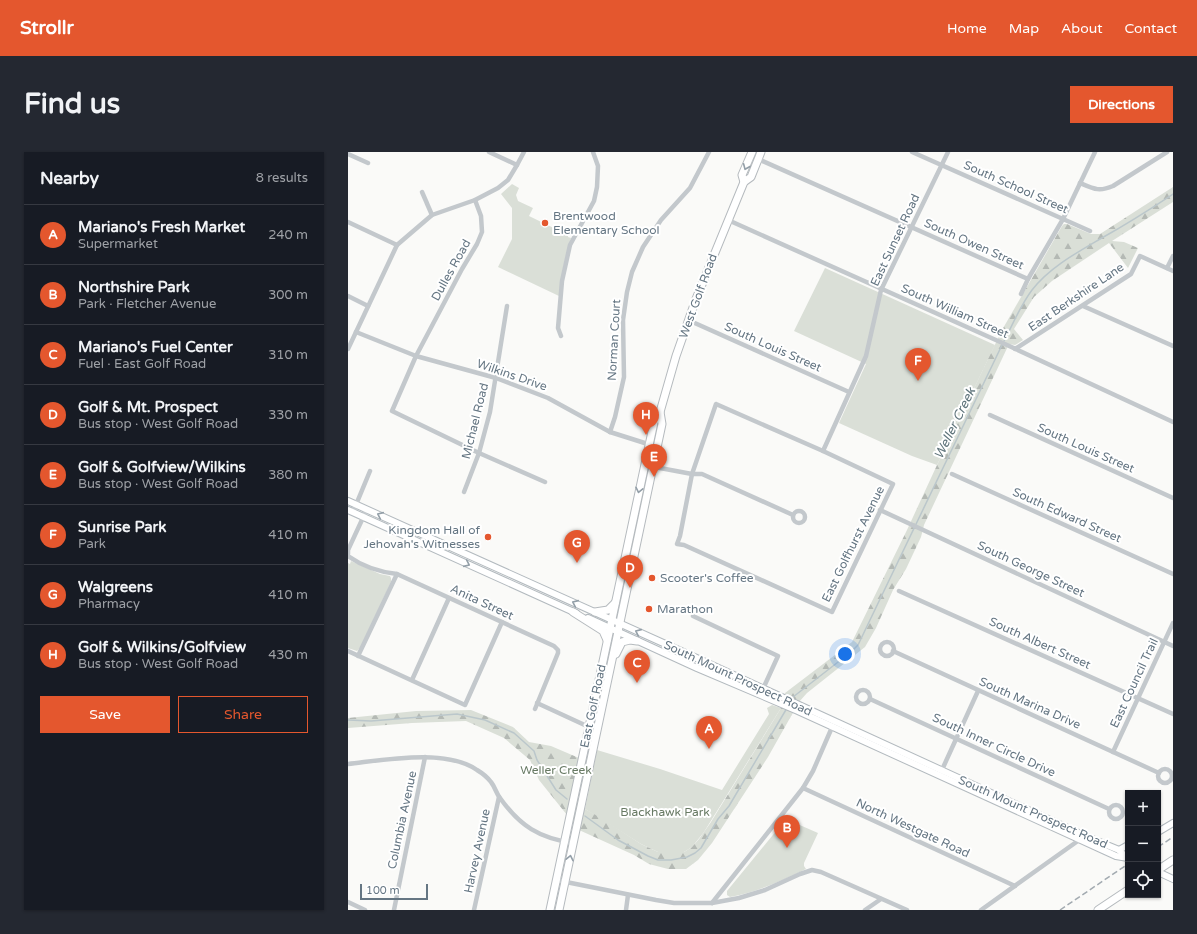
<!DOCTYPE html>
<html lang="en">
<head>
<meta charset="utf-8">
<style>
  :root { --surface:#171b24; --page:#242831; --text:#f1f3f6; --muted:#9ea1a6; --line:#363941; --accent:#e4572e }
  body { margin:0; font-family:"Varela Round",sans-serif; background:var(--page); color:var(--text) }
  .controls { position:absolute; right:12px; bottom:12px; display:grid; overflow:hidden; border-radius:0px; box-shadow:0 1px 3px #0004 }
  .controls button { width:36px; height:36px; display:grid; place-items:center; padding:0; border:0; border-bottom:1px solid var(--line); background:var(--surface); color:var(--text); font:20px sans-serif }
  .scale { position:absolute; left:12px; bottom:10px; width:68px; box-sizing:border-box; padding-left:4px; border:2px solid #657683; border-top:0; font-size:11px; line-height:14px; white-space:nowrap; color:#657683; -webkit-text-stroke:3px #fff; paint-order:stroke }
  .you { position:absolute; left:497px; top:502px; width:14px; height:14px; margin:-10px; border:3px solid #fff; border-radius:50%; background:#1a73e8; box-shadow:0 0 0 6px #1a73e833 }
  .badge { display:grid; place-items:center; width:26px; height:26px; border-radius:50%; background:var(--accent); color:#fff; font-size:13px; font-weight:700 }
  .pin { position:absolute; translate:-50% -33px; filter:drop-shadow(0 1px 2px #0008) }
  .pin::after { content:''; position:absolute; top:21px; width:14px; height:12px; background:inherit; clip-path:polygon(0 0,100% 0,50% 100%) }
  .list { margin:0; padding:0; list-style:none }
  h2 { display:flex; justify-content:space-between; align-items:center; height:52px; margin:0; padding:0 16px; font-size:17px }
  h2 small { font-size:13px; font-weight:400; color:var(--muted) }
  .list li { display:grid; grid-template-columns:26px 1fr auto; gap:12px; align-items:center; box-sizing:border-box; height:60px; padding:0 16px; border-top:1px solid var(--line) }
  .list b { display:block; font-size:15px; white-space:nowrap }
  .list p { margin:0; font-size:13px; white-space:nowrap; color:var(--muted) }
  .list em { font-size:13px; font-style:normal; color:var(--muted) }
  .actions { display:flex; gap:8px; padding:12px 16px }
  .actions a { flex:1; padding:9px 0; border:1px solid var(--accent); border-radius:0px; text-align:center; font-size:14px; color:var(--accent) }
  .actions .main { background:var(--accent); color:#fff }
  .icon { flex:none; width:22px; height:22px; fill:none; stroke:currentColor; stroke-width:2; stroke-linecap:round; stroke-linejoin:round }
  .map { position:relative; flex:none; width:825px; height:758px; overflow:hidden; border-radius:0px }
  header { display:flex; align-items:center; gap:24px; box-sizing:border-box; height:56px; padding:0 20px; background:var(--accent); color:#fff }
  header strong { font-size:19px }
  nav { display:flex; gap:22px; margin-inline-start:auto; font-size:14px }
  .intro { display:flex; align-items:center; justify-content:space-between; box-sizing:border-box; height:96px; padding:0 24px }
  h1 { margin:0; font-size:28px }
  .button { padding:10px 18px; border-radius:0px; background:var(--accent); color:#fff; font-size:14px; font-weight:700 }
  main { display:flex; gap:24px; padding:0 24px }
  aside { flex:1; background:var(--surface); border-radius:0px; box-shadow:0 1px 3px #0004 }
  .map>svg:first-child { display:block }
</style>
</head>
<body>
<header>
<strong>Strollr</strong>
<nav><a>Home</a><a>Map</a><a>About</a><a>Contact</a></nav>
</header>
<div class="intro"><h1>Find us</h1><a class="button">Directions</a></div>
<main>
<aside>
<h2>Nearby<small>8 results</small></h2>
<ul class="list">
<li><span class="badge">A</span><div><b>Mariano's Fresh Market</b><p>Supermarket</p></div><em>240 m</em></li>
<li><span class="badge">B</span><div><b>Northshire Park</b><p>Park · Fletcher Avenue</p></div><em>300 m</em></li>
<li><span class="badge">C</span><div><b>Mariano's Fuel Center</b><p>Fuel · East Golf Road</p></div><em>310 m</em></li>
<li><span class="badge">D</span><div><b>Golf &amp; Mt. Prospect</b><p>Bus stop · West Golf Road</p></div><em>330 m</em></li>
<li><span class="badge">E</span><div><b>Golf &amp; Golfview/Wilkins</b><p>Bus stop · West Golf Road</p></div><em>380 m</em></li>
<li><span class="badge">F</span><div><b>Sunrise Park</b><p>Park</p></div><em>410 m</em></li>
<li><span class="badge">G</span><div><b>Walgreens</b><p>Pharmacy</p></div><em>410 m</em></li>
<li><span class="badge">H</span><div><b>Golf &amp; Wilkins/Golfview</b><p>Bus stop · West Golf Road</p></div><em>430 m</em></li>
</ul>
<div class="actions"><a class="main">Save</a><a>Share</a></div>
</aside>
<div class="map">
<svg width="825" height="758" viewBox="0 0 825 758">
  <defs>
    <pattern id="forest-firs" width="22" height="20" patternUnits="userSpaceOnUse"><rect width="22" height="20" fill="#dadfd7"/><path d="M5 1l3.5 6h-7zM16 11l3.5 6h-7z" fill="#b4b9b4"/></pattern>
  </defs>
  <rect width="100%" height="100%" fill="#fafaf8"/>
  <g fill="#dadfd7">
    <path d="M 164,32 L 171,36 L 168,43 L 170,49 L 185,56 L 181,64 L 220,83 L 220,85 L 223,86 C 217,105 213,124 211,144 L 150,115 L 164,87 L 164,56 L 153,42 Z"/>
    <path d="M 477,116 L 647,193 L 589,313 L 564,304 L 491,271 L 518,212 L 446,179 Z"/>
    <path d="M 3,409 L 32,422 L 42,424 L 43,426 L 43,430 L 12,496 L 9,499 L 0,496 L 0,411 L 2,412 Z"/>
    <path d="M 424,553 L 433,556 L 356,680 L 344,695 L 336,700 L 310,700 L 293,692 L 237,657 L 249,598 L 312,617 L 374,638 L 421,562 L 419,556 Z"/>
    <path d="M 438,667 L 470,681 L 456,711 L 456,714 L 458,717 C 433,729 409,740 382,745 L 379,743 L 379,739 Z"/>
  </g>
  <path fill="url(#forest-firs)" d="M 825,35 L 825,50 L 764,89 L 776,90 L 790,96 L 780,116 L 761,91 L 704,129 L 686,145 L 666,177 L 675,188 L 667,193 L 661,192 L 576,373 L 573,385 L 558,417 L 545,438 L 528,476 L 517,495 L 459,541 L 451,550 L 420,605 L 364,691 L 350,708 L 338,717 L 320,717 L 301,712 L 286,703 L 231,678 L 191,628 L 182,608 L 156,586 L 118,569 L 64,571 L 0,576 L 0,566 L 68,559 L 123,558 L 165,575 L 181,590 L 203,594 L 231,606 L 224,642 L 237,657 L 253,666 L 293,692 L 310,700 L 336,700 L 344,695 L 351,687 L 363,670 L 433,556 L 437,541 L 504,490 L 559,378 L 589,313 L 654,178 L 714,74 L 716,72 L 719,72 L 743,82 L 752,82 Z"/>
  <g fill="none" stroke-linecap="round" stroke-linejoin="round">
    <g stroke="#bbc7cb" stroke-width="1.5">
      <path d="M 656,189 C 665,172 672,154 684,138 C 701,116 728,101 752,87 C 777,73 801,58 825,42"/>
      <path d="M 445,545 L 503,500 L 510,493 L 654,193"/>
      <path d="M 0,568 L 23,569 L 109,562 L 137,568 L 166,581 L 186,599 L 189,608 L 208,638 L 219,647"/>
      <path d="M 237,664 L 270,688 L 300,704 L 310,708 L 323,708 L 339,705 L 347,701 L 353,696 L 370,667 L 381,654 L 439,556"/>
    </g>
    <g stroke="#b3babf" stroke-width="8">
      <g id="secondary">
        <path d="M 0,349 L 353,508 L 737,684 L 771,698 L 779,706"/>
        <path d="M 0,358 L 228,461"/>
        <path d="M 240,466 L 349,516 L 450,559 L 768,704 L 780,706"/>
        <path d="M 810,680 L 825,671"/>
        <path d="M 771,698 L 780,693"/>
        <path d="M 810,720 L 825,727"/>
      </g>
    </g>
    <g stroke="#b5babe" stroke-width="9">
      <g id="primary">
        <path d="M 396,30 L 394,23 L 404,0"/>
        <path d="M 225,460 L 255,479 L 259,488"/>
        <path d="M 247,460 L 260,458 L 267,451"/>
        <path d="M 268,502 L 274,490 L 282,488 L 289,489"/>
        <path d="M 810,718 L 825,708"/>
        <path d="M 202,758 L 306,270 L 312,260 L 328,204 L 348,147 L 396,30 L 403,25 L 413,0"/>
        <path d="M 211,758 L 314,272 L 312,260"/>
        <path d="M 750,758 L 780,738"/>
      </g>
    </g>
    <g stroke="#c3c8cc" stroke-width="4.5">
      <path d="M 141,0 L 169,13"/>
      <path d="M 564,0 L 742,79"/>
      <path d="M 0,2 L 20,11"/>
      <path d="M 410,7 L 680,127"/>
      <path d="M 732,31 C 746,37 751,40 765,34 L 819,0"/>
      <path d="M 74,40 L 84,63"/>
      <path d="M 127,48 L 133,64 L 134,80 L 129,92 L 114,117 L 68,204 L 44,259 L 131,301 L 197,330"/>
      <path d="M 380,68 L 659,193 L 825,270"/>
      <path d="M 0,70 L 49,93"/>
      <path d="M 819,116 L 825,104"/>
      <path d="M 673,142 L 680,127 L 715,67 L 747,0"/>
      <path d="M 0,144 L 20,154"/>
      <path d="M 735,154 L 825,194"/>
      <path d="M 340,168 L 501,240"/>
      <path d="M 8,180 L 68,204 L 148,226 L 200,246 L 262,280 L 303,293"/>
      <path d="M 213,184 L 210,176 L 214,129 L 222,93 L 246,49 L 249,35 L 250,14 L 245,0"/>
      <path d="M 0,197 L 49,93 L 84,63 L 127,48 L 150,36 L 160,28 L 169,13 L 176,0"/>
      <path d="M 667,197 L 783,122 L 792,104 L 825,119"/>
      <path d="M 368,252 L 475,299 L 545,332 L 484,460 L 336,393 L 329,392 L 332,384 L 344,322 Z"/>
      <path d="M 642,263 L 825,346"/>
      <path d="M 262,280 L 267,265 L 276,225 L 275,168 L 279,140 L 284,120 L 295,95 L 313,68 L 342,36 L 361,0"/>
      <path d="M 475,299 L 518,204 L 533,138 L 600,0"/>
      <path d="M 296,313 L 344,322 L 354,322 L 445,363"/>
      <path d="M 604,322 L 825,422"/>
      <path d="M 116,340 L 131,301 L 142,260 L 159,154"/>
      <path d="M 532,358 L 825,494"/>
      <circle cx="451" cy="365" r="6"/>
      <path d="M 5,360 L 22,319"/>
      <path d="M 0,402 L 0,398 L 19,357"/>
      <path d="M 0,404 C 14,414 32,420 49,422 L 206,494 L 210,498 L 210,501 L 187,557"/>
      <path d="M 551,439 L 825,562"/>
      <path d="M 345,464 L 430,504 L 414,539"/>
      <circle cx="539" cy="497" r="7"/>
      <path d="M 0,499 L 117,553 L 154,470"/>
      <path d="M 545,499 L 811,621"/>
      <path d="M 10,504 L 49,422"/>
      <path d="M 64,528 L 101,446"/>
      <circle cx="515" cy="545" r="7"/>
      <path d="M 522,547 L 761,657"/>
      <path d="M 189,551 L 241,575"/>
      <path d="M 765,600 L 825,471"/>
      <path d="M 0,612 C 36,608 98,596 129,618 C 134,621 140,626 143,630 C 147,635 148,641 152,646 C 172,674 191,686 225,691"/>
      <circle cx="817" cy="624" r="7"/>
      <path d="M 593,620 L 630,539"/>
      <path d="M 455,636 L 667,734"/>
      <circle cx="768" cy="660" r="7"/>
      <path d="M 208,728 L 308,748 L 326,751 L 364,751 L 391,746 L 417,738 L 452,722 L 464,718 L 473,720 L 559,758"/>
      <path d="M 0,750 L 17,758"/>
      <path d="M 364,751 L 455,636 L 465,619 L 485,573"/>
      <path d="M 46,758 L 77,605"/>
      <path d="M 126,758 L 151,645"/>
      <path d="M 278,758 L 280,743"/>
      <path d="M 517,758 L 533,747"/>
      <path d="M 633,758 L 734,686"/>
    </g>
    <use href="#secondary" stroke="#fff" stroke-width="6"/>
    <use href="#primary" stroke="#fff" stroke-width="7"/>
    <g stroke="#a2aab0" stroke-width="1.5" stroke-dasharray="6 3" stroke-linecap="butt">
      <path d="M 810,695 L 825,685"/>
      <path d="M 712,758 L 780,712"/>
    </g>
  </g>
  <defs><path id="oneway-chevron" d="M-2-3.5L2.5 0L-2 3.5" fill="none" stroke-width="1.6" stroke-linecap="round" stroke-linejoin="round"/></defs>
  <g stroke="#939fa8">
    <use href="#oneway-chevron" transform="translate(398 15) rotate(113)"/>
    <use href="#oneway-chevron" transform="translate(291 338) rotate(102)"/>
    <use href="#oneway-chevron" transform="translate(32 363) rotate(-156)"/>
    <use href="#oneway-chevron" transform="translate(119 412) rotate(24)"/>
    <use href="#oneway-chevron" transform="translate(227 451) rotate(-156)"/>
    <use href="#oneway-chevron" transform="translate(290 480) rotate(-156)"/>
    <use href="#oneway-chevron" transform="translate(222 706) rotate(-78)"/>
  </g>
  <g fill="#e4572e" stroke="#fff" stroke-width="1.5">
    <circle cx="197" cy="71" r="4"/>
    <circle cx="140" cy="385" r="4"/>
    <circle cx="304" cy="426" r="4"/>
    <circle cx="301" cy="457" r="4"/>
  </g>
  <g text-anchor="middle" stroke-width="4" stroke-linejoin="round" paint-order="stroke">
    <g font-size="12" fill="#657683" stroke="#fff">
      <text transform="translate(668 35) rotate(24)" y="4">South School Street</text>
      <text transform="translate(547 88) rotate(-65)" y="4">East Sunset Road</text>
      <text transform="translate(626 92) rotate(24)" y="4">South Owen Street</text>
      <text transform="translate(103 118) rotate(-61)" y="4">Dulles Road</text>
      <text transform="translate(350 144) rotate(-70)" y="4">West Golf Road</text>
      <text transform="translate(728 145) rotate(-34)" y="4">East Berkshire Lane</text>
      <text transform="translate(607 159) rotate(24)" y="4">South William Street</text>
      <text transform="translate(266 188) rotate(-87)" y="4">Norman Court</text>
      <text transform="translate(425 195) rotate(24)" y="4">South Louis Street</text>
      <text transform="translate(164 223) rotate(19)" y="4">Wilkins Drive</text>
      <text transform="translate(127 269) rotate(-76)" y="4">Michael Road</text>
      <text transform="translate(738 296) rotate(24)" y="4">South Louis Street</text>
      <text transform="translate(719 363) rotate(24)" y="4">South Edward Street</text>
      <text transform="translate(505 392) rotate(-64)" y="4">East Golfhurst Avenue</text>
      <text transform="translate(683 417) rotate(25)" y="4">South George Street</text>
      <text transform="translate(134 450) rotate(25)" y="4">Anita Street</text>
      <text transform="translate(692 491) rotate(24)" y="4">South Albert Street</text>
      <text transform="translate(390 526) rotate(25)" y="4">South Mount Prospect Road</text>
      <text transform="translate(786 531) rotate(-65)" y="4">East Council Trail</text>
      <text transform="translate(682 551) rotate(24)" y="4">South Marina Drive</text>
      <text transform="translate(245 554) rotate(-78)" y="4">East Golf Road</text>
      <text transform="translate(646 593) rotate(25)" y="4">South Inner Circle Drive</text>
      <text transform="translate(685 660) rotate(24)" y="4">South Mount Prospect Road</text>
      <text transform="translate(54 668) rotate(-78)" y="4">Columbia Avenue</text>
      <text transform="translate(565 676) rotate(25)" y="4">North Westgate Road</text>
      <text transform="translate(129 699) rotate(-78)" y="4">Harvey Avenue</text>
    </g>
    <g font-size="12" fill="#657683" stroke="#fff" text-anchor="start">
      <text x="205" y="68">Brentwood<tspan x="205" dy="14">Elementary School</tspan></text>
      <text x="132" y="382" text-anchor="end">Kingdom Hall of<tspan x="132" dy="14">Jehovah's Witnesses</tspan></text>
      <text x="312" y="430">Scooter's Coffee</text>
      <text x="309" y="461">Marathon</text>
    </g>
    <g font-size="12" fill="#687a64" stroke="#fff">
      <text x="208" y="622">Weller Creek</text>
      <text x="317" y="664">Blackhawk Park</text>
    </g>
    <g font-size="13" font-style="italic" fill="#60757c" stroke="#fff">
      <text transform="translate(606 271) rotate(-64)" y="5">Weller Creek</text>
    </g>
  </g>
</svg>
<div class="controls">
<button>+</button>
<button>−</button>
<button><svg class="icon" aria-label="locate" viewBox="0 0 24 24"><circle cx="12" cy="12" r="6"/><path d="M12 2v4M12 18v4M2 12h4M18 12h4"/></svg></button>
</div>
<div class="scale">100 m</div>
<div class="you"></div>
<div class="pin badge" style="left:361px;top:597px">A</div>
<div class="pin badge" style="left:439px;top:696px">B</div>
<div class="pin badge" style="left:289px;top:531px">C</div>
<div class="pin badge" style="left:282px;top:436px">D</div>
<div class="pin badge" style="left:306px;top:325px">E</div>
<div class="pin badge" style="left:570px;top:229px">F</div>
<div class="pin badge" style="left:229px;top:411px">G</div>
<div class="pin badge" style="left:298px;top:283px">H</div>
</div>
</main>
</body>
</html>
